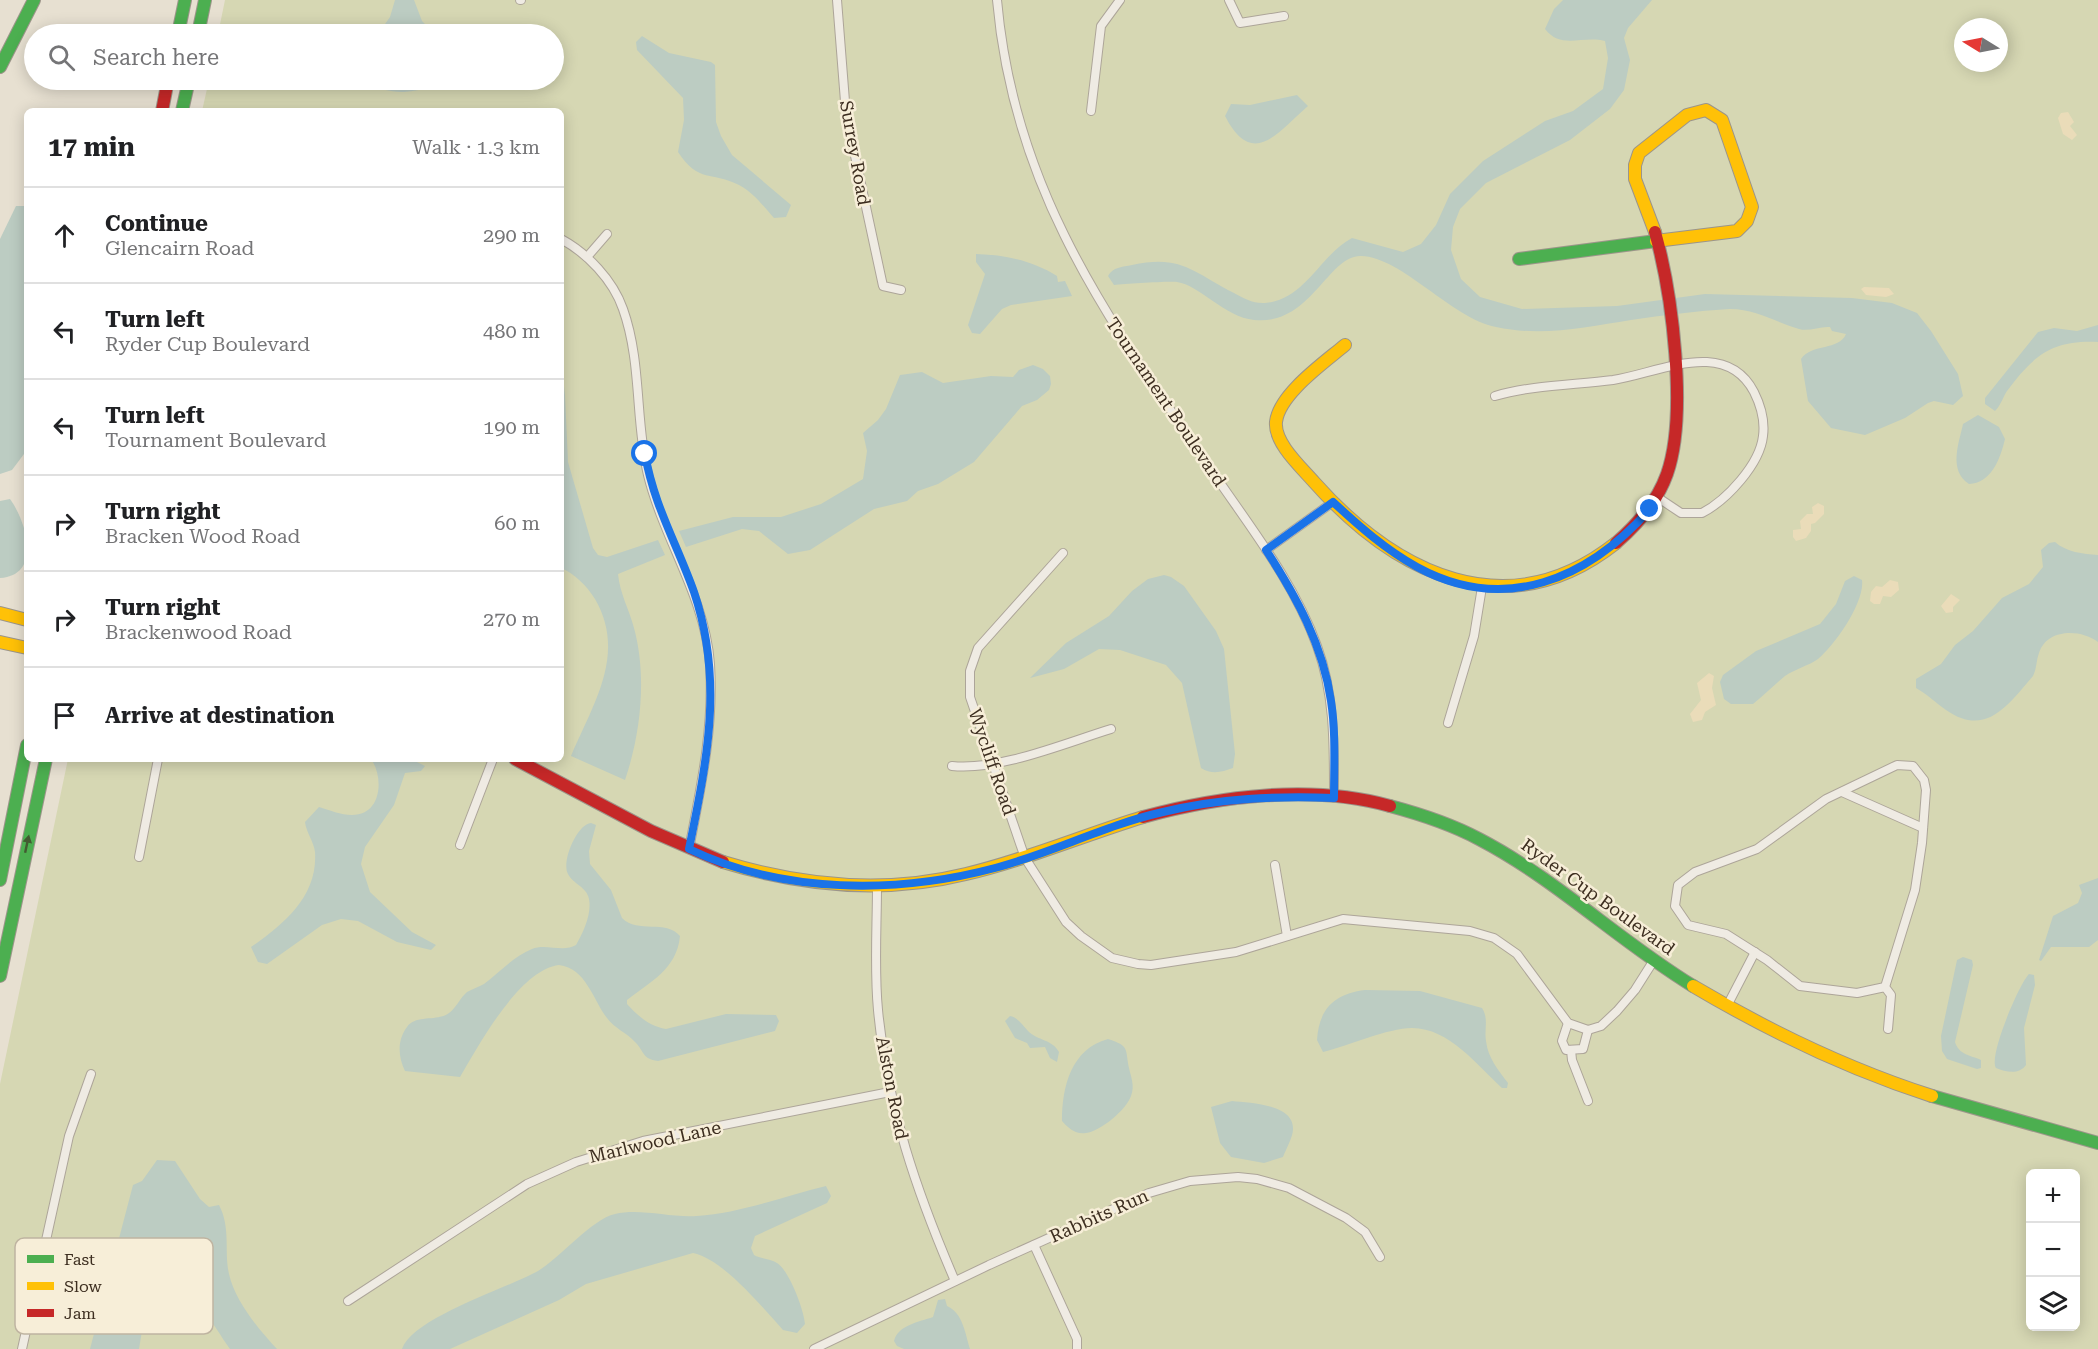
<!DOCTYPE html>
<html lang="en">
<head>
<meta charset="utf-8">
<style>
  :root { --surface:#fff; --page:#f6f6f6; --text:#202124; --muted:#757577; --line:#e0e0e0 }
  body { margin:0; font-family:"Roboto Serif",serif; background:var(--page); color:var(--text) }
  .controls { position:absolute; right:18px; bottom:18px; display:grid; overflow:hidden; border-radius:9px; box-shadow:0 3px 15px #0003 }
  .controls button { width:54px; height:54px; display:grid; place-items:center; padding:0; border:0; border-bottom:2px solid var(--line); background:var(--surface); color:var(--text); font:30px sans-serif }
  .compass { position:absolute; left:1954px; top:18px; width:54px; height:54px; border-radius:50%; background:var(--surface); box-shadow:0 3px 15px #0003; rotate:280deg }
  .stop { position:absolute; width:18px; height:18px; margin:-14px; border:4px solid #1a73e8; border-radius:50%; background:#fff }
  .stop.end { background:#1a73e8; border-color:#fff; box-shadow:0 2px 6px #0008 }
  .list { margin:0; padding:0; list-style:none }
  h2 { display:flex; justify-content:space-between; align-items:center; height:78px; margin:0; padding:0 24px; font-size:26px }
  h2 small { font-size:20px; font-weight:400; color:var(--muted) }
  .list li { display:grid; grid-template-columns:39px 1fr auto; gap:18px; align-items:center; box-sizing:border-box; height:96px; padding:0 24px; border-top:2px solid var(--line) }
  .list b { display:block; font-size:22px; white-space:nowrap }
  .list p { margin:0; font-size:20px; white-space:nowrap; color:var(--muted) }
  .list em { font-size:20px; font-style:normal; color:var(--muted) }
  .icon { flex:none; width:33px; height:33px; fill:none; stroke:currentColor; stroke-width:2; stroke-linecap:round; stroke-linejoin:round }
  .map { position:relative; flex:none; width:2098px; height:1349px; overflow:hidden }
  .search { position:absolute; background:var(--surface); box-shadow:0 3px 15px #0003; left:24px; top:24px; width:540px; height:66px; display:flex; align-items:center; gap:15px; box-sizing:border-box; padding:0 21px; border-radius:33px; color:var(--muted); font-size:22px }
  .panel { position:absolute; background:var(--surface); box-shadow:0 3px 15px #0003; left:24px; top:108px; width:540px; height:654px; border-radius:9px }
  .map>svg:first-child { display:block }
</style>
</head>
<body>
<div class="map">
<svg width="2098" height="1349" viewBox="0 0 2098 1349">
  <rect width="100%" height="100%" fill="#e7e0d1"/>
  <path fill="#d6d7b3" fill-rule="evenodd" d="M 225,0 L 2098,0 L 2098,1349 L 0,1349 L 0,1084 L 68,759 L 561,759 L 561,111 L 202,111 L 209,80 L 554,80 L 554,34 L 218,34 ZM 1963,27 L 1999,27 L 1999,63 L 1963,63 ZM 2030,1174 L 2076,1174 L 2076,1326 L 2030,1326 Z"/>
  <g fill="#eadcb9">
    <path d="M 2068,112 L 2074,122 L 2070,126 L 2077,135 L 2072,140 L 2063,134 L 2058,118 L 2061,113 Z"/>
    <path d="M 1864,287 L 1889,288 L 1894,294 L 1886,297 L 1866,295 L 1861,289 Z"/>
    <path d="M 1818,503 L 1824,506 L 1824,514 L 1815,523 L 1811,524 L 1811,531 L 1806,538 L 1796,541 L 1793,537 L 1793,530 L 1801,529 L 1800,521 L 1807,514 L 1813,514 L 1812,507 Z"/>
    <path d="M 1890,580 L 1898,582 L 1899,590 L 1891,597 L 1883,596 L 1880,604 L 1874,604 L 1870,601 L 1871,592 L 1876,586 L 1882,587 Z"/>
    <path d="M 1951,594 L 1960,600 L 1953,607 L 1953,612 L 1946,613 L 1941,606 Z"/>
    <path d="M 1709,673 L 1714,676 L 1712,688 L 1716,705 L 1705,712 L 1702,720 L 1693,722 L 1690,714 L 1701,700 L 1697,683 Z"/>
  </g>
  <g fill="#bcccc2">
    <path d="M 395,0 L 414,0 L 422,21 L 435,34 L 378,34 L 390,17 Z"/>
    <path d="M 1563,0 L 1652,0 L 1628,28 L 1624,38 L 1630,60 L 1624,90 L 1610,109 L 1570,140 L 1486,183 L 1460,209 L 1453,227 L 1451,250 L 1461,279 L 1480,297 L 1522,309 L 1617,306 L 1705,294 L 1852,298 L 1892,303 L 1917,313 L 1931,331 L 1958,374 L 1963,396 L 1953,405 L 1934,401 L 1928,403 L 1905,418 L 1865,435 L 1831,428 L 1808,401 L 1801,359 C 1812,343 1839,351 1846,334 L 1832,331 L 1830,327 C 1820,326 1809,332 1799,329 C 1775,322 1756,309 1730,309 C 1697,311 1663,315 1631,320 C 1586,327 1542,337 1496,327 C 1451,318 1402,257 1361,256 C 1328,255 1311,326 1254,320 C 1225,317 1199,285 1177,282 C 1167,281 1126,284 1114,285 L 1108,276 C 1113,267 1122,267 1132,265 C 1181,254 1193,272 1234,293 C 1243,298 1254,304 1265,303 C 1305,300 1320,255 1352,238 L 1403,252 L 1421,244 L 1436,225 L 1450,194 L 1483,161 L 1545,121 L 1573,111 L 1603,89 L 1608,58 L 1605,41 C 1583,35 1561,50 1545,29 L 1554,9 Z"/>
    <path d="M 642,36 L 669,53 L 711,62 L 715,65 L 716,122 L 721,136 L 732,155 L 791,205 L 786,217 L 774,218 C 764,207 753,192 739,185 C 712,171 699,184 678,152 L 684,120 L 683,98 L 637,50 L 636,42 Z"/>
    <path d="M 358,80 L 472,80 L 471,82 C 448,78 426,91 404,92 C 389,93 375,85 361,88 Z"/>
    <path d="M 1297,95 L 1308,106 C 1278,132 1253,170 1225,116 L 1231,104 L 1250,105 Z"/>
    <path d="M 16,206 L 27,206 L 27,450 L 12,470 L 0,474 L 0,239 Z"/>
    <path d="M 976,254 C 1005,255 1032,260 1057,276 L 1058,282 L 1065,281 L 1072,296 L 1011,305 L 1002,309 L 980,334 L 972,333 L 968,325 L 985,274 L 976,262 Z"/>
    <path d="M 2098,325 L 2098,342 C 2052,340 2034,355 2007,391 C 2003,397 2001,405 1995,411 L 1985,404 L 1985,398 L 2038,332 L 2054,328 L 2077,331 Z"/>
    <path d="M 1033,365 L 1043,369 L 1050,376 L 1051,384 L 1049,390 L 1037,400 L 1022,406 L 974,462 L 938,484 L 918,491 L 907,501 L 874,509 L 810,550 L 788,554 L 759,531 L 742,529 L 686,547 L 679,531 L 733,517 L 781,517 L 821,504 L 863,479 L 867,451 L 863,433 L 878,420 L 886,409 L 900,375 L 922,372 L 943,383 L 991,376 L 1013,377 L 1019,370 Z"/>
    <path d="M 561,385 L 564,386 L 565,395 L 568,462 L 593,548 L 598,555 L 607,557 L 658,540 L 665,555 L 618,574 C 620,594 629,609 634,628 C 647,676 641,733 625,780 L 571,756 C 593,704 627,654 595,599 C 587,586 575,574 561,568 Z"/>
    <path d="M 1978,415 L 1999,427 L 2005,439 C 2000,460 1991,483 1969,484 C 1948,470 1959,443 1963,424 Z"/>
    <path d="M 10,499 C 26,521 43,575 0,578 L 0,501 Z"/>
    <path d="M 2055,542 C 2066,552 2083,554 2098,555 L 2098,642 C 2081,629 2047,628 2039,653 C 2036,661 2037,668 2033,676 C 2008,705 1986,738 1946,710 C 1936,703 1927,694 1916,688 L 1916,679 L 1941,664 L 1955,645 L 1973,631 L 2002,598 L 2029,584 L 2043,567 L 2041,550 L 2049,543 Z"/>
    <path d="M 1164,575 L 1171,577 L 1184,586 L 1216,631 L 1224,649 L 1235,754 L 1233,768 C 1222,772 1212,775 1201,768 L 1182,683 L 1166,665 L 1120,650 L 1099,649 L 1064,669 L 1030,678 L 1066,643 L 1109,616 L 1132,591 L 1148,579 Z"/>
    <path d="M 1854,576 L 1862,580 C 1865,602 1835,645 1818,659 C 1808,666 1795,669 1785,676 C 1774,685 1764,695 1753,704 L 1731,704 L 1724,699 L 1720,682 L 1723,675 L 1756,651 L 1820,624 L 1836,604 L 1845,581 Z"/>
    <path d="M 371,759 L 411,759 L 425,766 L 421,771 L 405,773 L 394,805 L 365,847 L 361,864 L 370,892 L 412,932 L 436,945 L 431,950 L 397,942 L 358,921 L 341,919 L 322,925 L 267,964 L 258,962 L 251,947 C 284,924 318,896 315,852 C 314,842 306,832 305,822 L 319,807 C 329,810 341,815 352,815 C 382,815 384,777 371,759 Z"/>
    <path d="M 591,823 L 596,825 L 589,851 L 590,864 L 611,890 L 622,918 C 638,934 666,919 680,936 C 677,969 650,982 627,1000 L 627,1004 C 638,1016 649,1026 666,1029 L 726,1014 L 776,1015 L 779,1021 L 775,1031 L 658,1061 C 642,1059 645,1052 635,1042 C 627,1033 614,1028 607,1018 C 593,1000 586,968 559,965 C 519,970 479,1045 460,1077 L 405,1071 C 398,1057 397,1040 407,1027 C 416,1014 437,1022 449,1013 C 456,1008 460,998 467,992 C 472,989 479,987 484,984 C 499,973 514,956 532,949 C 546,943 563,953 576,945 C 583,933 592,914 589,899 C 587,887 573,884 568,874 C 561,862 577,824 591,823 Z"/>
    <path d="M 2098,878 L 2098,940 L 2089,947 L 2051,947 L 2041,961 L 2039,960 L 2053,916 L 2078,903 L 2082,893 L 2079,885 Z"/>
    <path d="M 1963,957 L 1972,960 L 1973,965 L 1955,1042 C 1959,1055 1970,1055 1981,1060 L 1981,1068 L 1977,1069 L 1947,1059 L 1942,1051 L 1941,1036 L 1957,960 Z"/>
    <path d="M 2029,974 L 2034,975 L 2035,985 L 2024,1028 L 2026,1065 C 2019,1075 2006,1072 1996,1068 C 1988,1057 2019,984 2029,974 Z"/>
    <path d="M 1365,990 L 1420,991 L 1482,1008 C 1489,1019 1484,1029 1486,1041 C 1488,1058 1498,1070 1508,1083 L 1507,1088 L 1502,1088 C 1477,1065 1449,1028 1412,1028 C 1388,1028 1348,1046 1323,1052 L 1317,1040 C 1319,1009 1334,994 1365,990 Z"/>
    <path d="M 1010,1016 C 1019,1018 1022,1025 1028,1031 C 1038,1041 1052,1039 1059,1052 L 1057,1062 L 1050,1058 L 1045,1047 L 1030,1048 L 1027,1043 L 1015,1038 L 1005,1021 Z"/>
    <path d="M 1108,1039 C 1130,1046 1125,1049 1129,1068 C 1131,1077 1135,1086 1131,1096 C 1126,1110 1101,1131 1086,1133 C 1076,1135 1068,1128 1062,1121 C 1062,1087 1071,1049 1108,1039 Z"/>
    <path d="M 1232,1101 C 1250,1103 1294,1104 1293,1129 C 1293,1137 1286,1149 1283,1157 L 1264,1163 L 1231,1157 L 1220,1143 L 1211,1107 Z"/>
    <path d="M 157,1160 L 175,1161 L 200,1199 L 209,1207 L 219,1205 C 231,1228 224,1251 229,1274 C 235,1301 259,1330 277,1349 L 230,1349 C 221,1337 213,1321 202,1311 C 187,1298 155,1294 146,1317 C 142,1326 141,1339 139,1349 L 90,1349 L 133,1185 L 142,1181 Z"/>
    <path d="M 826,1186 L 831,1196 L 827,1203 L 755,1236 L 751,1248 L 754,1255 C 761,1259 771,1259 777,1263 C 789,1270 804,1310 805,1324 L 797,1333 L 783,1330 C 762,1307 723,1259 693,1253 L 586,1284 L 559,1300 L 450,1349 L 402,1349 C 412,1318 508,1288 538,1271 C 560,1258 592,1219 615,1214 C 641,1208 670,1218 697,1216 C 740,1213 785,1196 826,1186 Z"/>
    <path d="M 945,1299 L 947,1306 C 963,1313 965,1333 970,1349 L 904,1349 L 897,1346 L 894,1341 C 898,1325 919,1322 933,1317 L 938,1300 Z"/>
  </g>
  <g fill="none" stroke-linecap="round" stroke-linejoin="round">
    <g stroke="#ada599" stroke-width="10">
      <g id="street">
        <path d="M 520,0 L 521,0"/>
        <path d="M 837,0 L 846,114 L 883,286 L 901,290"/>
        <path d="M 997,0 C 1014,192 1108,318 1212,471 C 1250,527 1294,582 1317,646 C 1335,695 1334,746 1334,798"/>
        <path d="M 1229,0 L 1240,23 L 1284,16"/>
        <path d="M 1091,111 L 1101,26 L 1120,0"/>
        <path d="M 561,239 C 587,253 613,280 623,309 C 642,362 635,421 648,475 C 664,540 705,596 710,664 C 714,728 701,787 689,849"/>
        <path d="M 587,257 L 607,234"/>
        <path d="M 1495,396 C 1532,385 1574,385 1613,380 C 1659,373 1725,337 1754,392 C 1761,406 1765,421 1763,436 C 1760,464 1727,500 1702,513 L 1681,513 L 1657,497"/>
        <path d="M 1266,550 L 1333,502"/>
        <path d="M 1063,553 L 978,648 L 970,671 L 970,697 L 1025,858 L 1066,922 L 1081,936 L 1112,958 L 1138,964 L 1151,965 L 1236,952 L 1343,919 L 1470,931 L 1494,938 L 1517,954 L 1568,1023 L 1588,1030 L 1601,1026 L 1617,1011 L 1635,990 L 1654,960"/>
        <path d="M 1448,723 L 1474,636 L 1482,587"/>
        <path d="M 952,766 C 999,771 1065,743 1111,729"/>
        <path d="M 1842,792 L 1923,828"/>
        <path d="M 460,845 L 493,759"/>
        <path d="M 139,857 L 158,759"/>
        <path d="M 1275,865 L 1287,936"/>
        <path d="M 877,886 C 877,927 874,969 878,1010 C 887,1106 917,1193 955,1281"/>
        <path d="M 1885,987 L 1857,993 L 1800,986 L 1767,960 L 1726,934 L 1688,925 L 1675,906 L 1678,885 L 1695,872 L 1757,849 L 1826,799 L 1897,765 L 1913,766 L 1924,780 L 1926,790 L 1922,843 L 1915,890 L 1885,987 L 1891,995 L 1888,1029"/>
        <path d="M 1727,1006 L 1755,952"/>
        <path d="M 1568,1023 L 1562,1041 L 1566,1050 L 1583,1049 L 1588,1030"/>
        <path d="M 1571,1050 L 1572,1060 L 1588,1101"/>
        <path d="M 1034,1245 L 1077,1339 L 1077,1349"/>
        <path d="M 348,1301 L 527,1184 L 576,1162 L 643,1141 L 890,1092"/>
        <path d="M 22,1349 L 69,1136 L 91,1074"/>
        <path d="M 814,1349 L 989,1265 L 1149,1193 L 1190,1181 L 1238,1177 L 1257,1179 L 1289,1188 L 1346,1218 L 1365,1232 L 1380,1257"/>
      </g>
    </g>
    <g stroke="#9c958a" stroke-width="14">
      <g id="fast">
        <path d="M 178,34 L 185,0"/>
        <path d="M 198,34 L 205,0"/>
        <path d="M 0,67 L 34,0"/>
        <path d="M 182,111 L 189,80"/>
        <path d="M 1519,259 L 1656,241"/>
        <path d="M 1390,806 C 1420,814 1451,824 1479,839 C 1556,879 1619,941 1693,986"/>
        <path d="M 0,880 L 27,745"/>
        <path d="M 0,976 L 46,759"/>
        <path d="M 1932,1096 L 2098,1143"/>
      </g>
    </g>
    <g stroke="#9c958a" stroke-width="14">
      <g id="slow">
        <path d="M 1655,232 L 1635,179 L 1635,165 L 1639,153 L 1687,115 L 1706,110 L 1722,120 L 1752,207 L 1747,221 L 1737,231 L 1656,241"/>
        <path d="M 1345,345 C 1325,362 1279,394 1276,422 C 1274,443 1301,467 1314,482 C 1396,574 1507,629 1616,543"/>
        <path d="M 0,613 L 27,620"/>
        <path d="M 0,642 L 27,648"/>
        <path d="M 723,862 C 802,886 885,894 966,874 C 1026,860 1084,835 1143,817"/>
        <path d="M 1693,986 C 1769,1031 1848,1069 1932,1096"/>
      </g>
    </g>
    <g stroke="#9c958a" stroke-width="14">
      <g id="jam">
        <path d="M 162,111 L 168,80"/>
        <path d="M 1616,543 C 1638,524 1657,502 1667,474 C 1688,414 1672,293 1655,232"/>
        <path d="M 515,759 L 651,831 L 723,862"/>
        <path d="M 1143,817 C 1220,796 1312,784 1390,806"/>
      </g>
    </g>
    <use href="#street" stroke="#efebe3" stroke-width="8"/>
    <use href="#fast" stroke="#4caf50" stroke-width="12"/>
    <use href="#slow" stroke="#ffc107" stroke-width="12"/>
    <use href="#jam" stroke="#c62828" stroke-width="12"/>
  </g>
  <defs><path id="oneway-solid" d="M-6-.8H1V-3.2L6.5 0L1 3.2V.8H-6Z" transform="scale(1.5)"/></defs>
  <use fill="#425b31" href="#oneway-solid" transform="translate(27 844) rotate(-78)"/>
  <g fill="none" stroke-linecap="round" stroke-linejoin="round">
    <path stroke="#1a73e8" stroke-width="8" d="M 645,454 C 654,506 677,544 694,592 C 724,681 707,760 689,849 C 782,894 897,894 995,868 C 1052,853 1105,825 1163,812 C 1220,798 1276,796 1334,798 C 1334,766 1336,733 1331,701 C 1323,645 1296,596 1266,550 L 1333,502 C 1359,526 1386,550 1417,567 C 1505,615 1588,579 1650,509"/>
  </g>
  <g text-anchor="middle" stroke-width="5" stroke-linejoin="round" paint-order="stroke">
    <g font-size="18" fill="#3d2e20" stroke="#f7eed8">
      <text transform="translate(855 153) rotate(80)" y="6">Surrey Road</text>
      <text transform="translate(1166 402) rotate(56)" y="6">Tournament Boulevard</text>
      <text transform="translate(992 762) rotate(71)" y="6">Wycliff Road</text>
      <text transform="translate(1598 897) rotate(36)" y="6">Ryder Cup Boulevard</text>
      <text transform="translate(892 1088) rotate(79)" y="6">Alston Road</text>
      <text transform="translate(655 1142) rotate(-13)" y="6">Marlwood Lane</text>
      <text transform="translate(1099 1216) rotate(-24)" y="6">Rabbits Run</text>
    </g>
  </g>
  <rect x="15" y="1238" width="198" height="96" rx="9" fill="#f7eed8" stroke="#bfb4a1" stroke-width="1.5"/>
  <rect x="27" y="1255" width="27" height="8" fill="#4caf50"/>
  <rect x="27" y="1282" width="27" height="8" fill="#ffc107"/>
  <rect x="27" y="1309" width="27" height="8" fill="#c62828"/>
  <g font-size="16" fill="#3d2e20">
    <text x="64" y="1265">Fast</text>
    <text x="64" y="1292">Slow</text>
    <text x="64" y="1319">Jam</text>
  </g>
</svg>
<div class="controls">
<button>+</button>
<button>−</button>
<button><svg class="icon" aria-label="layers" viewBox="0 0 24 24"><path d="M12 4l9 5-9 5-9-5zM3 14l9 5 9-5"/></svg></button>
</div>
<svg class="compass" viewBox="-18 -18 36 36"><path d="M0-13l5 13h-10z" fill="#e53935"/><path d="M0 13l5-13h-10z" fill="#757577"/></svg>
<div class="stop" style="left:645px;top:454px"></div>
<div class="stop end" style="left:1650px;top:509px"></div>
<div class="search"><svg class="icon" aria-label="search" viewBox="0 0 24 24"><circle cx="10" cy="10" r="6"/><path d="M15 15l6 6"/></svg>Search here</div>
<section class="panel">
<h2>17 min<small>Walk · 1.3 km</small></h2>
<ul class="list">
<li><svg class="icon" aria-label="ahead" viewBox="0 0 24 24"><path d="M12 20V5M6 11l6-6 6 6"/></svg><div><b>Continue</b><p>Glencairn Road</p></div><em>290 m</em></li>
<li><svg class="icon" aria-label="left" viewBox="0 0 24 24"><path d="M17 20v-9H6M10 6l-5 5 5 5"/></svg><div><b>Turn left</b><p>Ryder Cup Boulevard</p></div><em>480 m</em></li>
<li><svg class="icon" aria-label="left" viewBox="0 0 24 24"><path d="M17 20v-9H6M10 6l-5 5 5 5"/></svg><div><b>Turn left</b><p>Tournament Boulevard</p></div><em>190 m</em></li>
<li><svg class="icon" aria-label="right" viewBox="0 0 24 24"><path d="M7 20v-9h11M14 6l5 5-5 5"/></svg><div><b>Turn right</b><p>Bracken Wood Road</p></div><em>60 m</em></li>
<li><svg class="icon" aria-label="right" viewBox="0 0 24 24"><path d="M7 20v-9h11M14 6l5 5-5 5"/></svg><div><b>Turn right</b><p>Brackenwood Road</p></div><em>270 m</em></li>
<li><svg class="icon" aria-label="arrive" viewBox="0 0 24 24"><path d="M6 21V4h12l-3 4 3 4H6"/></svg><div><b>Arrive at destination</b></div></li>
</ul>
</section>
</div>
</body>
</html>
